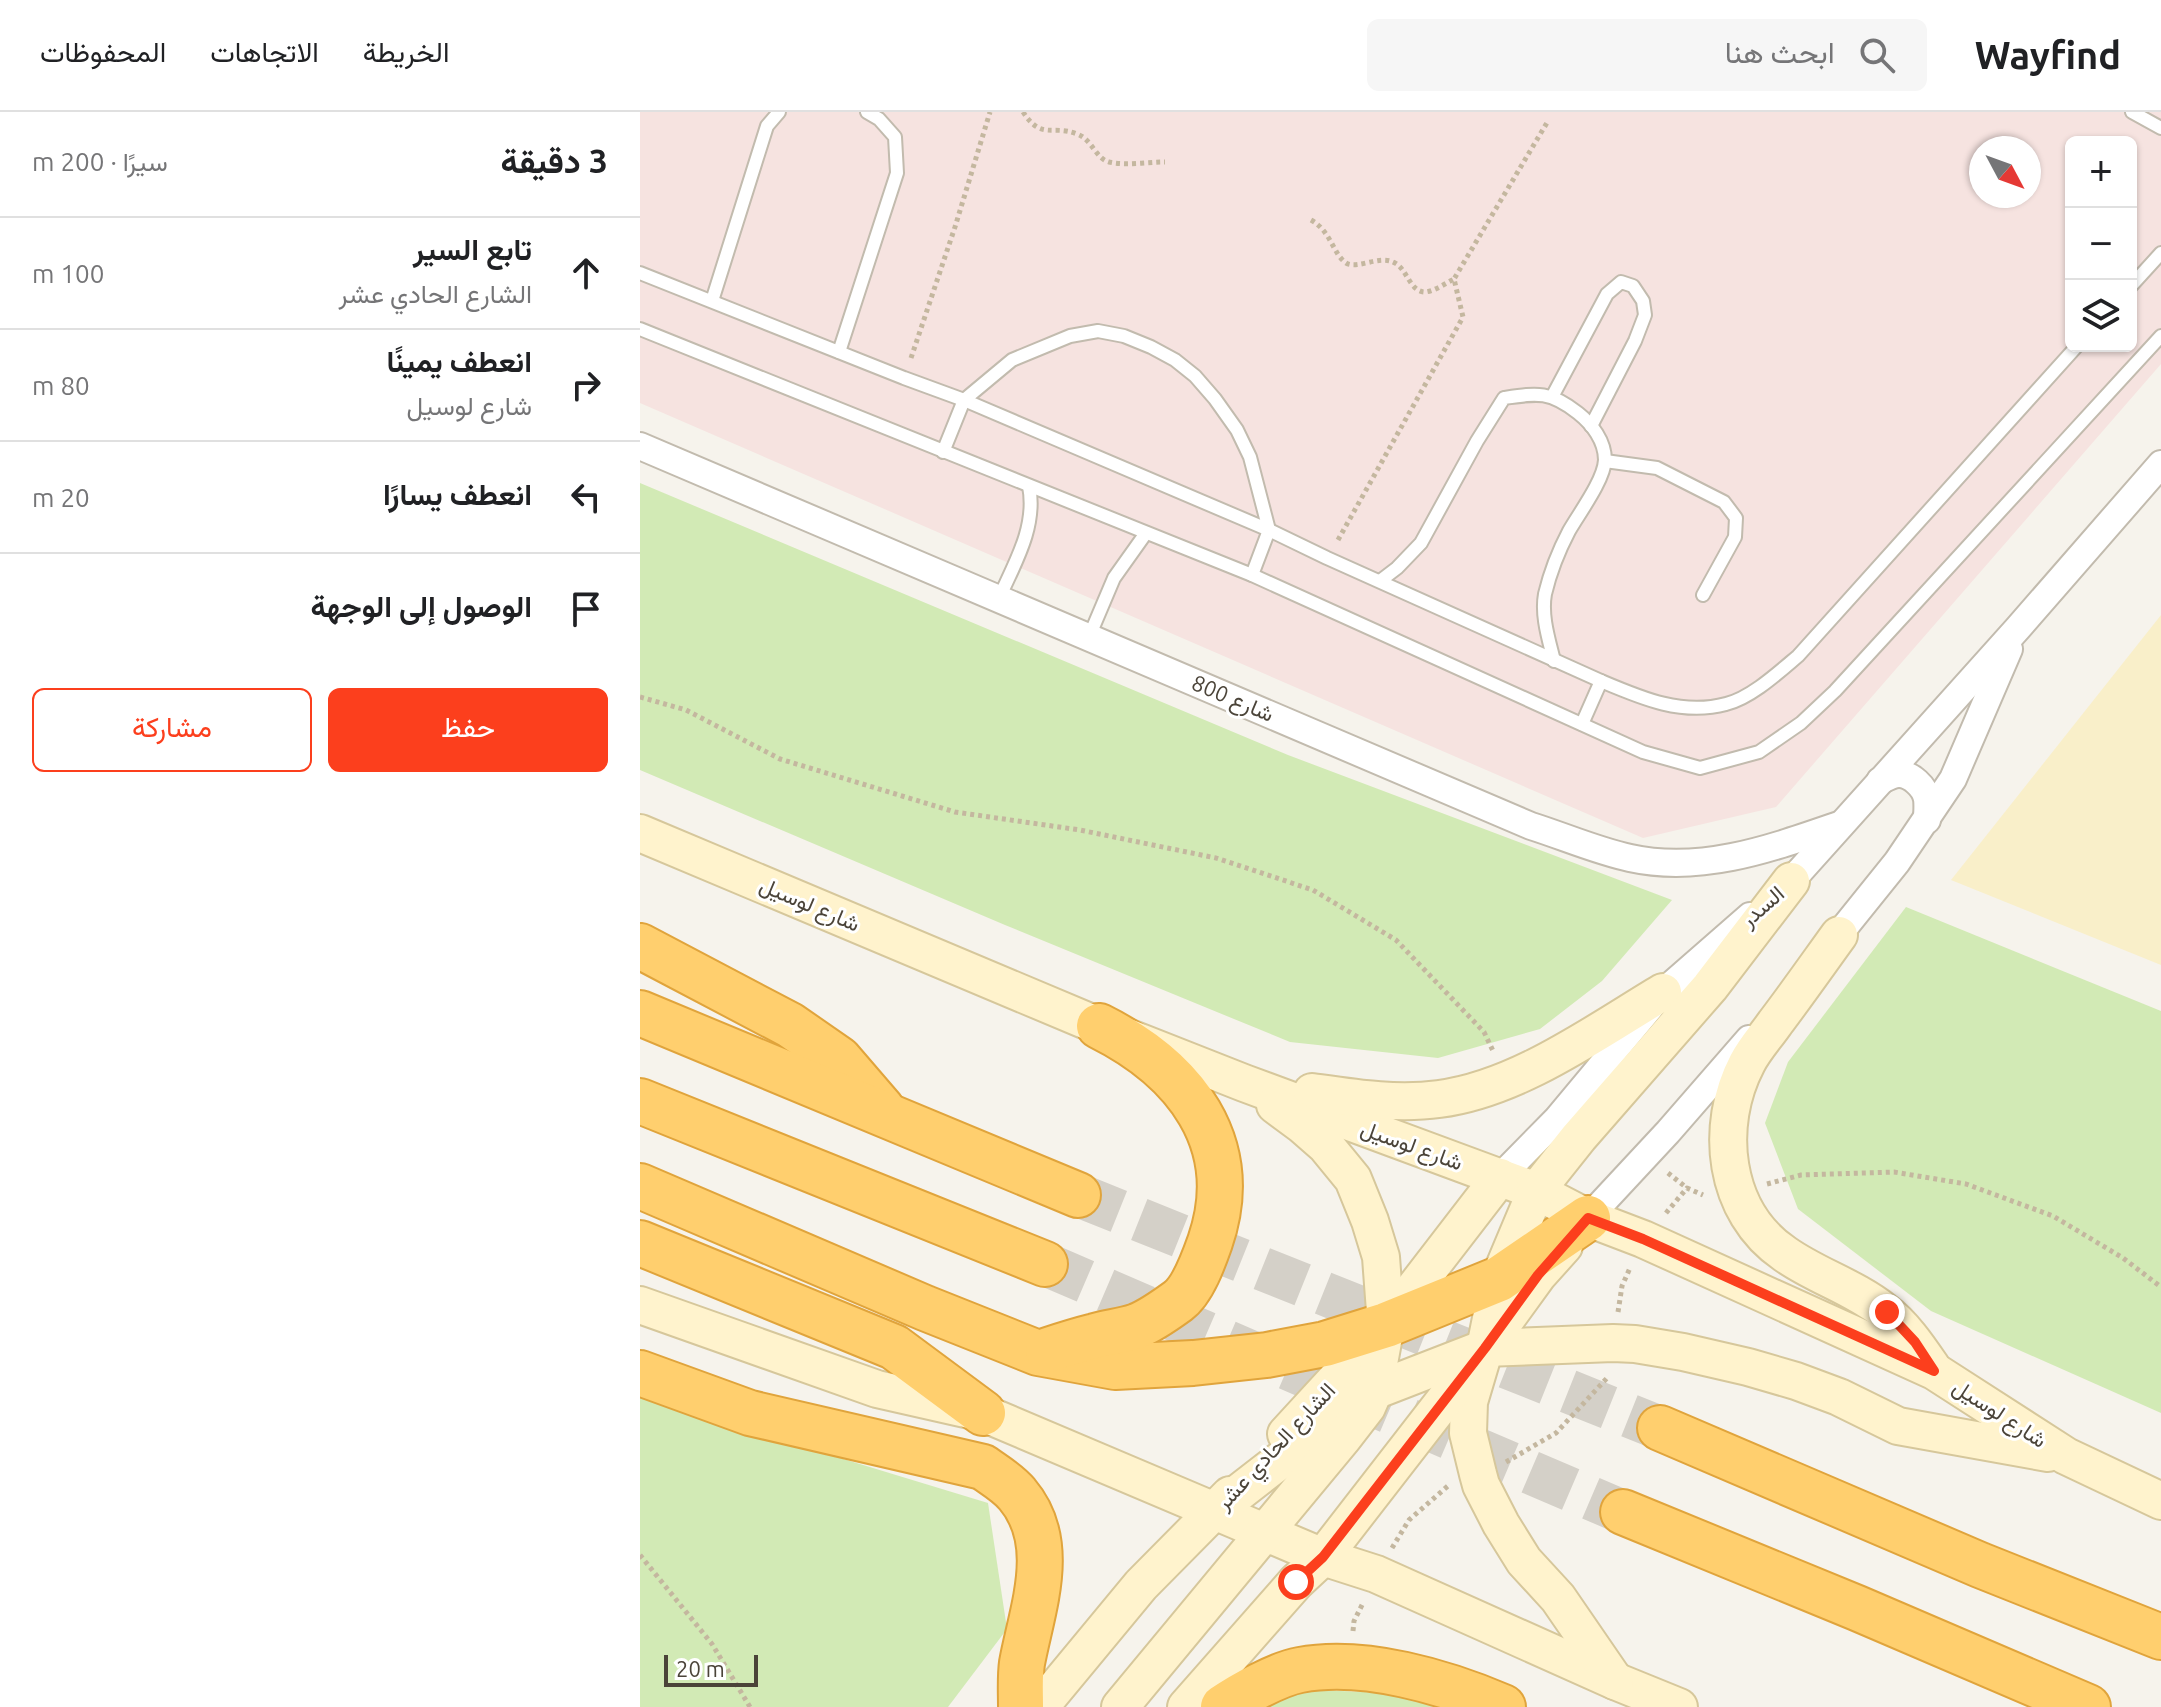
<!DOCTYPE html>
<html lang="ar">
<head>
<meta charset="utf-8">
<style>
  :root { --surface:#fff; --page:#f6f6f6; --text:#202124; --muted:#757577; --line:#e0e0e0; --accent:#fc3f1d }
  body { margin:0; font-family:Ubuntu,Vazirmatn,sans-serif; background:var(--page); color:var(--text); direction:rtl }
  .controls { position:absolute; right:24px; top:24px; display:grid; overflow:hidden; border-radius:12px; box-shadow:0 2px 6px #0004 }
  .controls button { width:72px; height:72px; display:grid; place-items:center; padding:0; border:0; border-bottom:2px solid var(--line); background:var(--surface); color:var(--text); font:40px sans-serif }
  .compass { position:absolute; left:1329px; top:24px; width:72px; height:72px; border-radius:50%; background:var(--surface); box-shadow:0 2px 6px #0004; rotate:131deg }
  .scale { position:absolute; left:24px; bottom:20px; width:94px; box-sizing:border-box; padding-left:8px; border:4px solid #4b4439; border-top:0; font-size:22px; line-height:28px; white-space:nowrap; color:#4b4439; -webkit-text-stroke:6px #fff; paint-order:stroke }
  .stop { position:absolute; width:24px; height:24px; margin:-18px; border:6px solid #fc3f1d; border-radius:50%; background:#fff }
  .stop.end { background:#fc3f1d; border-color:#fff; box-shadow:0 2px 8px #0008 }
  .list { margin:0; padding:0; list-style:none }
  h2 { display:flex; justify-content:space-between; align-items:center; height:104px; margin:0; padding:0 32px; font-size:34px }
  h2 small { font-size:26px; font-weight:400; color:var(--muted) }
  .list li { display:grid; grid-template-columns:52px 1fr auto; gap:24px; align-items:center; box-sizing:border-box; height:112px; padding:0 32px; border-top:2px solid var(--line) }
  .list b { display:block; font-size:30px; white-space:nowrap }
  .list p { margin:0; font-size:26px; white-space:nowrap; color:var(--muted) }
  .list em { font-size:26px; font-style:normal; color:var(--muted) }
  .actions { display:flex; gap:16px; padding:24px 32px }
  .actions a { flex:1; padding:18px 0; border:2px solid var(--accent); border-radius:12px; text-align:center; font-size:28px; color:var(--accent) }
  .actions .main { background:var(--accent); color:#fff }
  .icon { flex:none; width:44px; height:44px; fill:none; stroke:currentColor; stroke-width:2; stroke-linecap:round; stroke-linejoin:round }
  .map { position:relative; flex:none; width:1521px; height:1595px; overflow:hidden; direction:ltr }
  header { display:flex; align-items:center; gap:48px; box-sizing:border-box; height:112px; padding:0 40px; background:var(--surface); border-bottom:2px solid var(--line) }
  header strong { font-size:38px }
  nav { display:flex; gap:44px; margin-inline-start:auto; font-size:28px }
  .search { width:560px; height:72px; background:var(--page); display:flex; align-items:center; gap:20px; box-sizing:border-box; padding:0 28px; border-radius:12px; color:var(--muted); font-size:30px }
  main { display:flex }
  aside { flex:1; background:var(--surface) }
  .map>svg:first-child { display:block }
</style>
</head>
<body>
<header>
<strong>Wayfind</strong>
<div class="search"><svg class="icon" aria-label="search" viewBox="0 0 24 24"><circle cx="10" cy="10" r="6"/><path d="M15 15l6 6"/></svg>ابحث هنا</div>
<nav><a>الخريطة</a><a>الاتجاهات</a><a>المحفوظات</a></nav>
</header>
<main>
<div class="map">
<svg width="1521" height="1595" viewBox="0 0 1521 1595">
  <rect width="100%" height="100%" fill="#f6f3ec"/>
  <path fill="#f6e3e0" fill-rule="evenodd" d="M 0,0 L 1521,0 L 1521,252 L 1136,695 L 1003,726 L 0,291 ZM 1431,30 L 1491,30 L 1491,234 L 1431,234 ZM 1341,36 L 1389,36 L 1389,84 L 1341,84 Z"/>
  <g fill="#d2eab5">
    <path d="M 0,371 L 648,643 L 1032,788 L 962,869 L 900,917 L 798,946 L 650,930 L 365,813 L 0,658 Z"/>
    <path d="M 1266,795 L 1521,899 L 1521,1301 L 1291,1199 L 1158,1097 L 1125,1011 L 1148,950 Z"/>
    <path d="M 0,1285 L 348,1391 L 367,1517 L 308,1595 L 0,1595 Z"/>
    <path d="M 652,1577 L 774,1582 L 802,1595 L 612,1595 Z"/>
  </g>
  <path fill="#f9efc9" d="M 1521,503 L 1521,853 L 1311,768 Z"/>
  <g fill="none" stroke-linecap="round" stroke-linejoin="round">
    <g stroke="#d4d0c8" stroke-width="44" stroke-dasharray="44 22" stroke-linecap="butt">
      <path d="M 438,1083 L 1020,1316"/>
      <path d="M 405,1152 L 983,1400"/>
    </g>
    <g stroke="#c2bbae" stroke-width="16">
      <g id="lane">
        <path d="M 1492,0 L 1521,16"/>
        <path d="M 0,161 L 264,266 L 324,288 L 629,418 L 687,446 L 961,569 C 1001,586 1042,604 1086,592 C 1111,586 1139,560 1158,544 L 1437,234"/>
        <path d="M 1491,174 L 1521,141"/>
        <path d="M 72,189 L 127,14 L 139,0"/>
        <path d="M 0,217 L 612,463 L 1003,640 L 1060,656 L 1119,640 L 1161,611 L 1195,579 L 1521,224"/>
        <path d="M 199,240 L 257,61 L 255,25 L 239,7 L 227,0"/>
        <path d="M 912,285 L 967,182 L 981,170 L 993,174 L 1003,189 L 1005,203 L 995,229 L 951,314"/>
        <path d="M 303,340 L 324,288 L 372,248 L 430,224 L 458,219 L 484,224 L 511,235 L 535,248 L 555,264 L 575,287 L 597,318 L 610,345 L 629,418 L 612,463"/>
        <path d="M 965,349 L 1017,356 L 1084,390 L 1096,406 L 1095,425 L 1063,483"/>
        <path d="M 740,469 L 757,456 L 781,431 L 837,329 L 864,286 C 898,281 910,279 938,301 C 952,312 965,329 965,348 C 964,368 940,400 929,419 C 919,438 910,461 905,482 C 901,504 909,528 914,549"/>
        <path d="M 359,486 C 375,451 397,414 389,374"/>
        <path d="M 449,525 L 474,466 L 506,421"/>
        <path d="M 942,612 L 961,569"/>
      </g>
    </g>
    <g stroke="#c2bbae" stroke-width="30">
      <g id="street">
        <path d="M 0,334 L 891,714 C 923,724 957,739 990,746 C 1062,762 1132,736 1199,713"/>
        <path d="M 1240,669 C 1246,666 1252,662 1259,662 C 1271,662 1285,675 1287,687 C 1288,694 1287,701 1287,708"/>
        <path d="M 1140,778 L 1151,769 L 1378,516 L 1521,352"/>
        <path d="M 1187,837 L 1257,750 L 1313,667 L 1369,537"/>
        <path d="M 860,1065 L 917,1007 L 1023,880 L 1110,804"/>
        <path d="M 948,1106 L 1028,1020 L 1109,927"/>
      </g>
    </g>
    <g stroke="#d6c79b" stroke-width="40">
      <g id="secondary">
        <path d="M 0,721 L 459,914 L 604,971 L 896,1079 L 948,1106 L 1003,1127 L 1294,1259 L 1426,1344 L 1521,1389"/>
        <path d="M 1199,823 C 1178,852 1157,882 1135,911 C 1126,924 1114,937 1107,951 C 1074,1014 1083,1100 1145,1142 C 1176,1164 1214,1175 1244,1199 C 1263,1213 1278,1235 1291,1254"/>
        <path d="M 672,980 C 714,986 757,993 799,987 C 878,977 956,920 1023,880"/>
        <path d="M 0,1193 L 237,1277 L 343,1301 L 683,1445 L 736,1462 L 975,1569 L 1039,1595"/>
        <path d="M 646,1322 L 746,1213 L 860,1065"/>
        <path d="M 575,1399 L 718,1288 L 734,1279 L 845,1236 L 973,1231 L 995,1232 L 1043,1240 L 1108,1255 L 1156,1269 L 1199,1285 L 1258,1314 L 1408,1341"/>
        <path d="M 975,1569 L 918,1486 L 884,1449 L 861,1412 L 841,1373 L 838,1362 L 828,1321 L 829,1290 L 845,1236 L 859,1167 L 896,1079 L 939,1025 L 1070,875 L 1151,769"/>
        <path d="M 400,1595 L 501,1473 L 590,1383"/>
        <path d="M 480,1595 L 703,1326 L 727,1295 L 734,1279 L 746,1213 L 741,1145 L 730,1109 L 713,1067 L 686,1034 L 662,1013 L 635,993"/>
        <path d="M 546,1595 L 656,1470 L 683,1445 L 845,1236 L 898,1163 L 924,1134"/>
      </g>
    </g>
    <g stroke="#e0a43c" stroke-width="48">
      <g id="highway">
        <path d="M 0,834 L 150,913 L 199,947 L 242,997"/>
        <path d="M 0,901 L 438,1083"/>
        <path d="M 0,989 L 405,1152"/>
        <path d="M 0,1074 L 285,1196 L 398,1241 L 475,1255 L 553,1251 L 627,1243 L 685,1232 L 746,1213 L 859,1167 L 948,1106"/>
        <path d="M 0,1131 L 254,1235 L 343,1301"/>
        <path d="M 408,1238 C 423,1233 439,1228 455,1224 C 468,1220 483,1219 497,1214 C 510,1209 527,1197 538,1189 C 553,1178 564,1147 570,1130 C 604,1031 545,957 459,914"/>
        <path d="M 0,1261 L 110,1301 L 343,1355 C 354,1363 368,1371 377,1382 C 419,1431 392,1497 382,1551 C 380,1565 381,1581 381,1595"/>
        <path d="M 1020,1316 L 1340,1453 L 1521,1525"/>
        <path d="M 983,1400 L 1217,1496 L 1448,1595"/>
        <path d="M 583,1595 C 602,1582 638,1562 660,1558 C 724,1546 805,1570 863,1595"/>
      </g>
    </g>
    <g stroke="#c4b79f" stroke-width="5" stroke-dasharray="4 4" stroke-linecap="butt">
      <path d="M 383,0 C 402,29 412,12 437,22 C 452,27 455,46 469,50 C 486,54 507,50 525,50"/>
      <path d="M 671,108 C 691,119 693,142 706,151 C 718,158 740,142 755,151 C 767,157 770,180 785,180 C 795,179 806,171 814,167"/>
      <path d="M 271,246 L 315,115 L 350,0"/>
      <path d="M 698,428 L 823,205 L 814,167 L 908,9"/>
      <path d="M 0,585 L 46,598 L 140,647 L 315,700 L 440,718 L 576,746 L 673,778 L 756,828 L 844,920 L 854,941"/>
      <path d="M 1028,1061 L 1047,1076"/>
      <path d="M 1127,1072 L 1161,1063 L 1254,1060 L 1326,1072 L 1413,1104 L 1483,1146 L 1521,1175"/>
      <path d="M 1026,1101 L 1047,1076 L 1063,1083"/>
      <path d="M 978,1200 L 982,1174 L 990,1156"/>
      <path d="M 866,1350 L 916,1321 L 968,1265"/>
      <path d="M 752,1436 L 769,1408 L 809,1373"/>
      <path d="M 0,1443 L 72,1532 L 110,1595"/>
      <path d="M 713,1519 L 714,1509 L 723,1491"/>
    </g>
    <use href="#lane" stroke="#fff" stroke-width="12"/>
    <use href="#street" stroke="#fff" stroke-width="26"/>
    <use href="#secondary" stroke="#fff3cd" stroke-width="36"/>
    <use href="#highway" stroke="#ffcf6e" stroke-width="44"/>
  </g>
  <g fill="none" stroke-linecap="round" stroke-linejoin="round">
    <path stroke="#fc3f1d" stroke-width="10" d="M 656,1470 L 683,1445 L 845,1236 L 898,1163 L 948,1106 L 1003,1127 L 1294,1259 L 1275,1230 L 1247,1200"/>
  </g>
  <g text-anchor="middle" stroke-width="6" stroke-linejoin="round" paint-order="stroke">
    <g font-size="22" fill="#4b4439" stroke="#fff">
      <text transform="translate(593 586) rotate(23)" y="8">شارع 800</text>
      <text transform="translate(170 792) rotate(23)" y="8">شارع لوسيل</text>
      <text transform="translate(1122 794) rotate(-41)" y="8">السدر</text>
      <text transform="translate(772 1033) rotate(20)" y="8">شارع لوسيل</text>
      <text transform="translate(1360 1301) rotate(33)" y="8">شارع لوسيل</text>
      <text transform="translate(635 1334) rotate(-47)" y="8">الشارع الحادي عشر</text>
    </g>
  </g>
</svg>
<div class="controls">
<button>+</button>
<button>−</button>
<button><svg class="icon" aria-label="layers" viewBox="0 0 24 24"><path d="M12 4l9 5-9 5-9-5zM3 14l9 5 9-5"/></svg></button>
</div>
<svg class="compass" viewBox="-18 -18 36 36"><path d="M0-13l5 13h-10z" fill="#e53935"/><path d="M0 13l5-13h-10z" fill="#757577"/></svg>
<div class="scale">20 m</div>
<div class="stop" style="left:656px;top:1470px"></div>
<div class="stop end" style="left:1247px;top:1200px"></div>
</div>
<aside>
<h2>3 دقيقة<small>سيرًا · 200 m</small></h2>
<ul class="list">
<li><svg class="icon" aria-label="ahead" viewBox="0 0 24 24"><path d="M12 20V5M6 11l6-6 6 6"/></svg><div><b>تابع السير</b><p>الشارع الحادي عشر</p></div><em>100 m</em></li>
<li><svg class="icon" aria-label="right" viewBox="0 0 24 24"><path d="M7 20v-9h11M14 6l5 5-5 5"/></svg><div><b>انعطف يمينًا</b><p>شارع لوسيل</p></div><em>80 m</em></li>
<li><svg class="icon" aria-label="left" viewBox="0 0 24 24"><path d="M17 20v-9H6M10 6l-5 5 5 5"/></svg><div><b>انعطف يسارًا</b></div><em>20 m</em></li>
<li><svg class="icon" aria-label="arrive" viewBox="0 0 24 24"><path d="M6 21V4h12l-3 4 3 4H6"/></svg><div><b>الوصول إلى الوجهة</b></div></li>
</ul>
<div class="actions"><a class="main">حفظ</a><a>مشاركة</a></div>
</aside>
</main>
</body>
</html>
